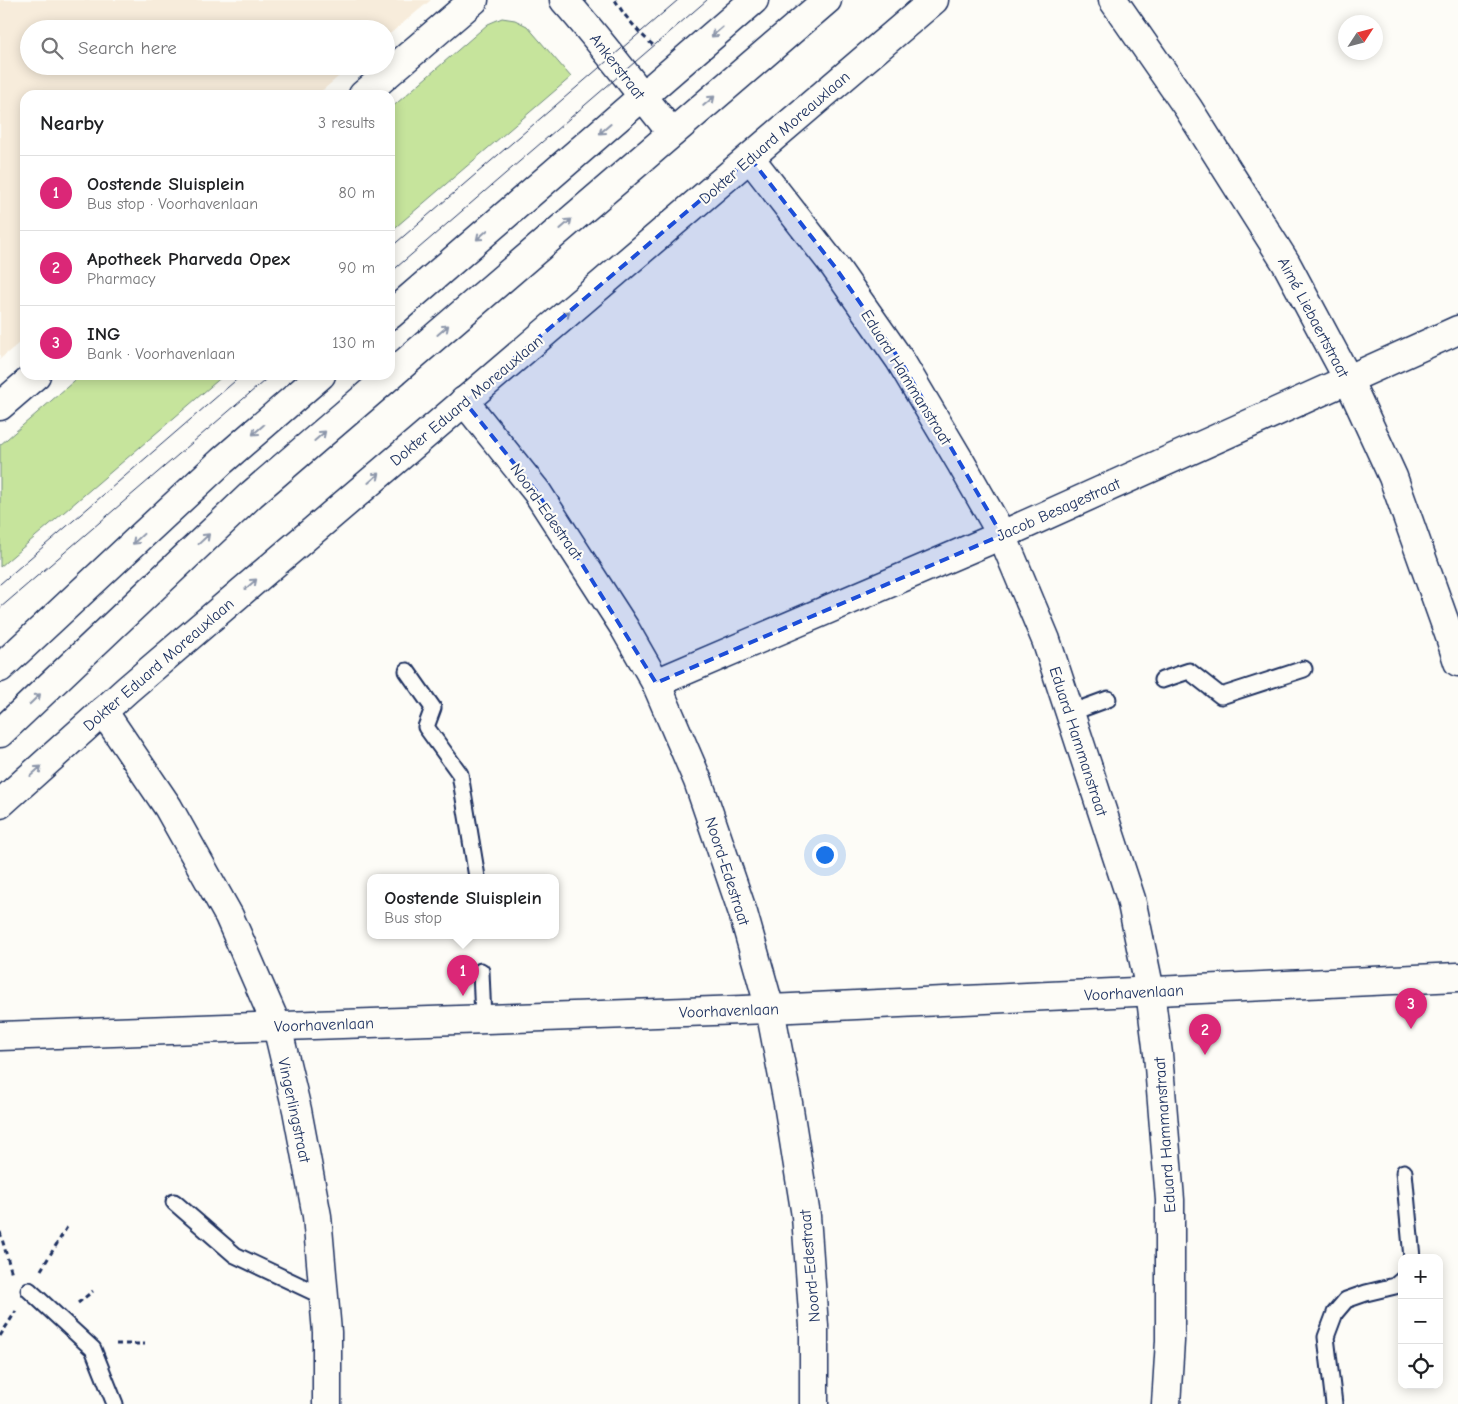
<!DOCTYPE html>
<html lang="en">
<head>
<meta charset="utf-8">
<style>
  :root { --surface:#fff; --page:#f2f2f2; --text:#202124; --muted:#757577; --line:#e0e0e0; --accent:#db2777 }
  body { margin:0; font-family:"Comic Neue",sans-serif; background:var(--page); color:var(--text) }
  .controls { position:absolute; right:15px; bottom:15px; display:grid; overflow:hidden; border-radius:10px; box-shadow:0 2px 12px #0003 }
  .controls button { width:45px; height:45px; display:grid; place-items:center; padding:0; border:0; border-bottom:1px solid var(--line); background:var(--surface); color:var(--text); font:25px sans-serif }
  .compass { position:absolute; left:1338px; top:15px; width:45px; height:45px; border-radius:50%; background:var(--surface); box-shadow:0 2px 12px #0003; rotate:54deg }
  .you { position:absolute; left:824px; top:854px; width:18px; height:18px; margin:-12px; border:4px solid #fff; border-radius:50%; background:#1a73e8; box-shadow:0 0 0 8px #1a73e833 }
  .badge { display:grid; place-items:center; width:32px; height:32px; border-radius:50%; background:var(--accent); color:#fff; font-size:16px; font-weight:700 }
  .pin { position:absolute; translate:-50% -41px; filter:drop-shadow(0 1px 2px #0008) }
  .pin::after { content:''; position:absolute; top:26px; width:18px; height:15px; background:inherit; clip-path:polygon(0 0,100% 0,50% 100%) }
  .popup { position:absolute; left:367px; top:874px; width:192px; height:65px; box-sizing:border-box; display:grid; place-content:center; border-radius:10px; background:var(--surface); filter:drop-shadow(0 1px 4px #0005); font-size:16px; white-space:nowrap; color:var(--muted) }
  .popup b { font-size:19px; color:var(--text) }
  .popup::after { content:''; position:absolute; left:50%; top:100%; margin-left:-10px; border:10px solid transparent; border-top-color:var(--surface) }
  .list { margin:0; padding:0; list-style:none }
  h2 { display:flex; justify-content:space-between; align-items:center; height:65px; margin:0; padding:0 20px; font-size:21px }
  h2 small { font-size:16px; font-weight:400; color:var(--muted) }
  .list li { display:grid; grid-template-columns:32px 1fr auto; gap:15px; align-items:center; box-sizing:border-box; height:75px; padding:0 20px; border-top:1px solid var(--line) }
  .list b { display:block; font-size:19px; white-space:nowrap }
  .list p { margin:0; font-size:16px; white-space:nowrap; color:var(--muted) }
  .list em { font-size:16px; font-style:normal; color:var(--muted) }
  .icon { flex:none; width:28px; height:28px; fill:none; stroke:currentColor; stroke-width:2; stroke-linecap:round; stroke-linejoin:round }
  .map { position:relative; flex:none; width:1458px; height:1404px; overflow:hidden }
  .search { position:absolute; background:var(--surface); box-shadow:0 2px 12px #0003; left:20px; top:20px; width:375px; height:55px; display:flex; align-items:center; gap:12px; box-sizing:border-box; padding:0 18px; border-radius:28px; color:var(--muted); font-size:19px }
  .panel { position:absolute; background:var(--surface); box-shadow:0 2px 12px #0003; left:20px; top:90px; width:375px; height:290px; border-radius:15px }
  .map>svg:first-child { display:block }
</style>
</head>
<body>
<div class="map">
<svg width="1458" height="1404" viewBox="0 0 1458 1404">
  <rect width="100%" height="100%" fill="#fdfcf7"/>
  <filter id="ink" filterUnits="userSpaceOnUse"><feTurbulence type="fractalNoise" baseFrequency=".02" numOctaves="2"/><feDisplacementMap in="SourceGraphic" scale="10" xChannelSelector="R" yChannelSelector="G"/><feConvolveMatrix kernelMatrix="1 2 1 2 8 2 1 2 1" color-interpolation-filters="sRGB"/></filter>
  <g filter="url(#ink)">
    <path fill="#f7ecdb" d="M 0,0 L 431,0 L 386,37 L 386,29 L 29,29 L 29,66 L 351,66 L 317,95 L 25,95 L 25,338 L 0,359 Z"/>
    <g fill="#c6e49c" stroke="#708a7d">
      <path d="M 502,18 L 515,20 L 527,26 L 571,77 L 390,232 L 390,109 L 488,24 Z"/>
      <path d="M 81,375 L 224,375 L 0,567 L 0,445 Z"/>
    </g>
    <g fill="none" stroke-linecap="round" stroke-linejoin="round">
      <g stroke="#1b2f5e" stroke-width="19">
        <g id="service">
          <path d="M 407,671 L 433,708 L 426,727 L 460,774 L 477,877"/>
          <path d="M 1162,680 L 1189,671 L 1221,696 L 1304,669"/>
          <path d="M 1070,713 L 1108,699"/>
          <path d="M 481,971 L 483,1019"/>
          <path d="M 1404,1172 L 1412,1258"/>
          <path d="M 174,1202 L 235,1255 L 324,1297"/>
          <path d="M 29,1290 L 93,1349 L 115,1404"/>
          <path d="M 1334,1404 L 1326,1337 L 1335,1313 L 1346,1300 L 1366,1293 L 1395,1286 L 1402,1280"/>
        </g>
      </g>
      <g stroke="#1b2f5e" stroke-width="31">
        <g id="minor">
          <path d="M 564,0 C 602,42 636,89 672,133"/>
          <path d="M 1113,0 L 1188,108 L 1286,263 L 1348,379 L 1393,477 L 1450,637 L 1458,662"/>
          <path d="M 363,95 L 474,0"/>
          <path d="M 750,158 L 835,267 L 900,360 L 961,463 L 1002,535 L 1046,640 L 1070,713 L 1131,899 L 1150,991 L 1158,1054 L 1170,1200 L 1170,1341 L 1166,1404"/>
          <path d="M 464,401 L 537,492 L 624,627 L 656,683 L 698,781 L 743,913 L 770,1009 L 788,1103 L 806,1216 L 814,1326 L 814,1404"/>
          <path d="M 0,406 L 36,375"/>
          <path d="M 656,683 L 1002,535 L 1458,330"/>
          <path d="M 103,711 L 168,807 L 229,916 L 277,1026 L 297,1110 L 317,1216 L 327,1332 L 327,1404"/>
          <path d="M 0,804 L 128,689 L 934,0"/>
        </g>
      </g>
      <g stroke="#1b2f5e" stroke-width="31">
        <path id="tertiary" d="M 0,1036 L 770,1009 L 1458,977"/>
      </g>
      <g stroke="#1b2f5e" stroke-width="31">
        <g id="primary">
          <path d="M 390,315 L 754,0"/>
          <path d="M 0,668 L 222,461 L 321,375"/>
          <path d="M 0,733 L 251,495 L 827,0"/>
        </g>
      </g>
      <g stroke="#1b2f5e" stroke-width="3" stroke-dasharray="5 4" stroke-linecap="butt">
        <path d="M 615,0 L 624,14 L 640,33 L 655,47"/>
        <path d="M 0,1232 L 12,1274"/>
        <path d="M 41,1270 L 67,1227"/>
        <path d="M 78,1303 L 93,1291"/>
        <path d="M 0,1336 L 16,1311"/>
        <path d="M 116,1344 L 145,1344"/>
      </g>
      <use href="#service" stroke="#fdfcf7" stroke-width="15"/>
      <use href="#minor" stroke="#fdfcf7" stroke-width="28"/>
      <use href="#tertiary" stroke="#fdfcf7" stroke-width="28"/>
      <use href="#primary" stroke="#fdfcf7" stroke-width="28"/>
      <g stroke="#1b2f5e" stroke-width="1">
        <path d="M 390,248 L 678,0"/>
        <path d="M 390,273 L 707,0"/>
        <path d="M 0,584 L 242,375"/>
        <path d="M 0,608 L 271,375"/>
      </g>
    </g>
    <defs><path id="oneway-shaft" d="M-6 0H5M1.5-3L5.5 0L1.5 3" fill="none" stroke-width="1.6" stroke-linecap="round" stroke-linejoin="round" transform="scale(1.25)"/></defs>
    <g stroke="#8c96aa">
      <use href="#oneway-shaft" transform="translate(717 32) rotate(139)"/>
      <use href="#oneway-shaft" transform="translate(709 101) rotate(-40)"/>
      <use href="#oneway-shaft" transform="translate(605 129) rotate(139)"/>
      <use href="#oneway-shaft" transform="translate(566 224) rotate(-41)"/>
      <use href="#oneway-shaft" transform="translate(482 235) rotate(139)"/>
      <use href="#oneway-shaft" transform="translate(564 316) rotate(-40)"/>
      <use href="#oneway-shaft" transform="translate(443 330) rotate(-41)"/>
      <use href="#oneway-shaft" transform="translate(258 430) rotate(139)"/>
      <use href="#oneway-shaft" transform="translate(320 436) rotate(-41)"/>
      <use href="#oneway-shaft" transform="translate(374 478) rotate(-41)"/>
      <use href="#oneway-shaft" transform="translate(138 539) rotate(137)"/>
      <use href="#oneway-shaft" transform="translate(204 539) rotate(-43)"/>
      <use href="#oneway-shaft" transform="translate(251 584) rotate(-41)"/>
      <use href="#oneway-shaft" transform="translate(35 699) rotate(-44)"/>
      <use href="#oneway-shaft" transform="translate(36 771) rotate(-42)"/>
    </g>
  </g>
  <path fill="#1d4ed8" fill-opacity="0.2" stroke="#1d4ed8" stroke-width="4" stroke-dasharray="10 6" stroke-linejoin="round" d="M 750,158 L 835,267 L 900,360 L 1002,535 L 656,683 L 537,492 L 464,401 Z"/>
  <g text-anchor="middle" stroke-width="4.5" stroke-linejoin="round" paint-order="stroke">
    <g font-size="16" fill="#1b2f5e" stroke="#fdfcf7">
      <text transform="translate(618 66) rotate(52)" y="6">Ankerstraat</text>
      <text transform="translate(774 137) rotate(-41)" y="6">Dokter Eduard Moreauxlaan</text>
      <text transform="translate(1314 317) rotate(62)" y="6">Aimé Liebaertstraat</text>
      <text transform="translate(907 377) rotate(58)" y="6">Eduard Hammanstraat</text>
      <text transform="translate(466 400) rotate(-40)" y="6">Dokter Eduard Moreauxlaan</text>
      <text transform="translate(1058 509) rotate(-24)" y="6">Jacob Besagestraat</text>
      <text transform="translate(547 511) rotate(55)" y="6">Noord-Edestraat</text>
      <text transform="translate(158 664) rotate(-41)" y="6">Dokter Eduard Moreauxlaan</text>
      <text transform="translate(1079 741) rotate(72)" y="6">Eduard Hammanstraat</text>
      <text transform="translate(728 871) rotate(72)" y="6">Noord-Edestraat</text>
      <text transform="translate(1134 992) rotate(-3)" y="6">Voorhavenlaan</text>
      <text transform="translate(729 1010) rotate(-2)" y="6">Voorhavenlaan</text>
      <text transform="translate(324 1024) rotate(-2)" y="6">Voorhavenlaan</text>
      <text transform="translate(295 1110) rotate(78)" y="6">Vingerlingstraat</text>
      <text transform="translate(1164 1135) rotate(-94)" y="6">Eduard Hammanstraat</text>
      <text transform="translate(809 1266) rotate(-95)" y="6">Noord-Edestraat</text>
    </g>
  </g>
</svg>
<div class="controls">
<button>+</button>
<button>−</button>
<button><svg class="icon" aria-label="locate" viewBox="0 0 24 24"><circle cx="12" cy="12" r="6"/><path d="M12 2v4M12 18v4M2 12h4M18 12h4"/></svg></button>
</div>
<svg class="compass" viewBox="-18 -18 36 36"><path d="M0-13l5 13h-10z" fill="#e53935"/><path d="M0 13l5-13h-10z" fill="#757577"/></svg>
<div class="you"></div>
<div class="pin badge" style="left:463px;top:996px">1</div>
<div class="popup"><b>Oostende Sluisplein</b>Bus stop</div>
<div class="pin badge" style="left:1205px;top:1055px">2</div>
<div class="pin badge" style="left:1411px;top:1029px">3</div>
<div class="search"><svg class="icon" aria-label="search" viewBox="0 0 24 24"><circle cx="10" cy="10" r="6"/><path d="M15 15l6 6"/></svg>Search here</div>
<section class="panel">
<h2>Nearby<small>3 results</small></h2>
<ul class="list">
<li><span class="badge">1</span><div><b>Oostende Sluisplein</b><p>Bus stop · Voorhavenlaan</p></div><em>80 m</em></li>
<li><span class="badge">2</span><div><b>Apotheek Pharveda Opex</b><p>Pharmacy</p></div><em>90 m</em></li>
<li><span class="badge">3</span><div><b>ING</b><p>Bank · Voorhavenlaan</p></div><em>130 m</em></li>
</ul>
</section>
</div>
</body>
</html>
